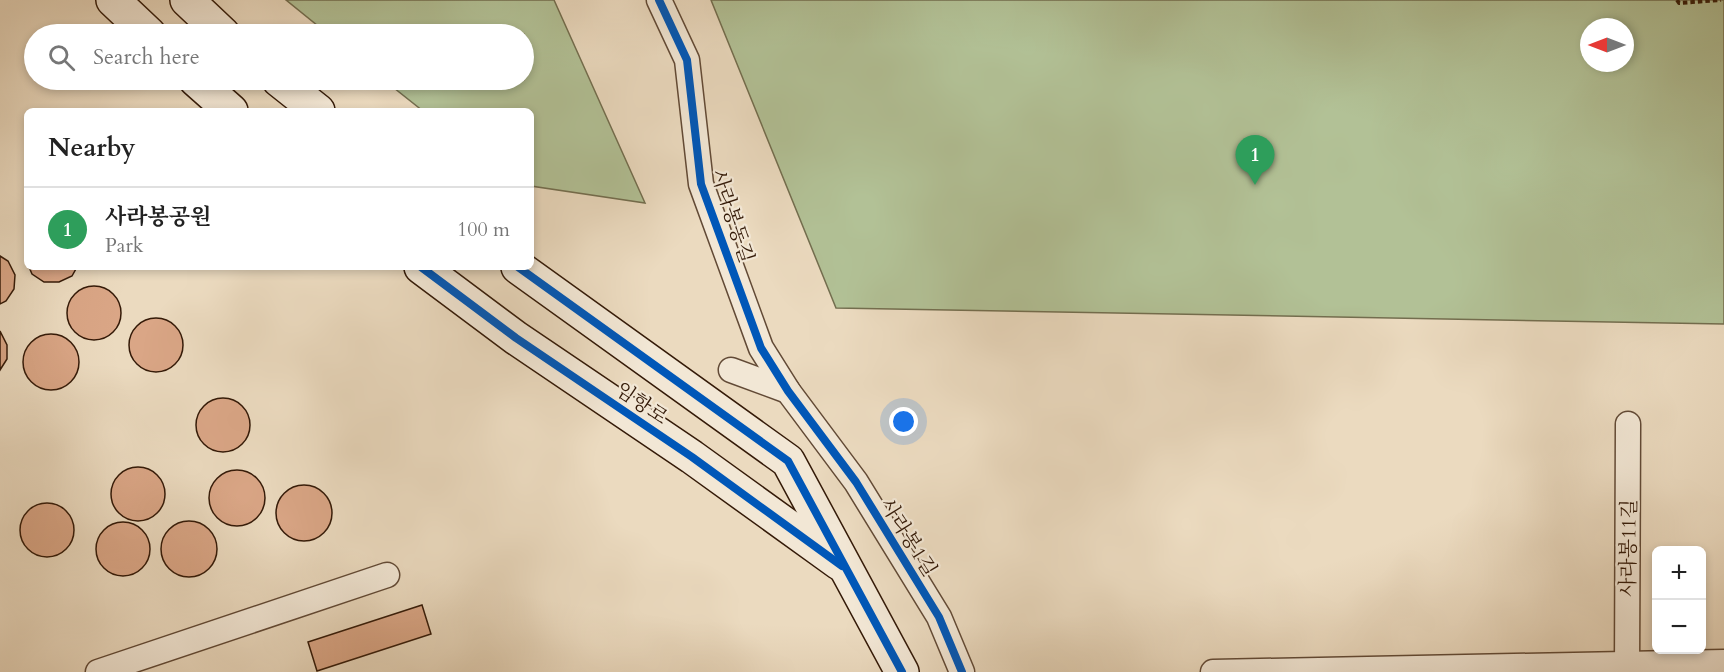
<!DOCTYPE html>
<html lang="en">
<head>
<meta charset="utf-8">
<style>
  :root { --surface:#fff; --page:#f6f6f6; --text:#222; --muted:#767676; --line:#e0e0e0; --accent:#b45309 }
  body { margin:0; font-family:Cardo,"Noto Serif KR",serif; background:var(--page); color:var(--text) }
  .controls { position:absolute; right:18px; bottom:18px; display:grid; overflow:hidden; border-radius:9px; box-shadow:0 3px 9px #0003 }
  .controls button { width:54px; height:54px; display:grid; place-items:center; padding:0; border:0; border-bottom:2px solid var(--line); background:var(--surface); color:var(--text); font:30px sans-serif }
  .compass { position:absolute; left:1580px; top:18px; width:54px; height:54px; border-radius:50%; background:var(--surface); box-shadow:0 3px 9px #0003; rotate:270deg }
  .you { position:absolute; left:904px; top:422px; width:21px; height:21px; margin:-15px; border:4px solid #fff; border-radius:50%; background:#1a73e8; box-shadow:0 0 0 9px #1a73e833 }
  .badge { display:grid; place-items:center; width:39px; height:39px; border-radius:50%; background:var(--accent); color:#fff; font-size:20px; font-weight:700 }
  .pin { position:absolute; translate:-50% -50px; filter:drop-shadow(0 2px 3px #0008) }
  .pin::after { content:''; position:absolute; top:32px; width:21px; height:18px; background:inherit; clip-path:polygon(0 0,100% 0,50% 100%) }
  .list { margin:0; padding:0; list-style:none }
  h2 { display:flex; justify-content:space-between; align-items:center; height:78px; margin:0; padding:0 24px; font-size:26px }
  h2 small { font-size:20px; font-weight:400; color:var(--muted) }
  .list li { display:grid; grid-template-columns:39px 1fr auto; gap:18px; align-items:center; box-sizing:border-box; height:84px; padding:0 24px; border-top:2px solid var(--line) }
  .list b { display:block; font-size:22px; white-space:nowrap }
  .list p { margin:0; font-size:20px; white-space:nowrap; color:var(--muted) }
  .list em { font-size:20px; font-style:normal; color:var(--muted) }
  .icon { flex:none; width:33px; height:33px; fill:none; stroke:currentColor; stroke-width:2; stroke-linecap:round; stroke-linejoin:round }
  .map { position:relative; flex:none; width:1724px; height:672px; overflow:hidden }
  .search { position:absolute; background:var(--surface); box-shadow:0 3px 9px #0003; left:24px; top:24px; width:510px; height:66px; display:flex; align-items:center; gap:15px; box-sizing:border-box; padding:0 21px; border-radius:33px; color:var(--muted); font-size:22px }
  .panel { position:absolute; background:var(--surface); box-shadow:0 3px 9px #0003; left:24px; top:108px; width:510px; height:162px; border-radius:9px }
  .map>svg:first-child { display:block }
</style>
</head>
<body>
<div class="map">
<svg width="1724" height="672" viewBox="0 0 1724 672">
  <rect width="100%" height="100%" fill="#ebdabf"/>
  <filter id="stains"><feTurbulence type="fractalNoise" baseFrequency=".00333" numOctaves="4"/><feColorMatrix values="0 0 0 0 .2 0 0 0 0 .09 0 0 0 0 .02 0 0 0 .5 -.17"/></filter>
  <radialGradient id="worn" r=".72"><stop offset=".6" stop-color="#630" stop-opacity="0"/><stop offset="1" stop-color="#630" stop-opacity=".3"/></radialGradient>
  <g fill="#b2c196" stroke="#736e4f" stroke-width="1.5" fill-rule="evenodd">
    <path d="M 286,0 L 554,0 L 645,203 L 531,186 L 531,111 L 423,111 L 384,80 L 524,80 L 524,34 L 328,34 Z"/>
    <path d="M 711,0 L 1724,0 L 1724,324 L 836,308 ZM 1589,27 L 1625,27 L 1625,63 L 1589,63 Z"/>
  </g>
  <g fill="#daa686" stroke="#341a08" stroke-width="1.5">
    <path d="M 0,256 L 8,261 L 15,275 L 14,289 L 6,301 L 0,304 Z"/>
    <path d="M 29,267 L 77,267 L 72,276 L 59,282 L 44,282 L 32,274 Z"/>
    <circle cx="94" cy="313" r="27"/>
    <circle cx="156" cy="345" r="27"/>
    <path d="M 0,331 L 7,345 L 7,359 L 0,370 Z"/>
    <circle cx="51" cy="362" r="28"/>
    <circle cx="223" cy="425" r="27"/>
    <circle cx="138" cy="494" r="27"/>
    <circle cx="237" cy="498" r="28"/>
    <circle cx="304" cy="513" r="28"/>
    <circle cx="47" cy="530" r="27"/>
    <circle cx="189" cy="549" r="28"/>
    <circle cx="123" cy="549" r="27"/>
    <path d="M 422,605 L 431,634 L 317,671 L 308,642 Z"/>
  </g>
  <g fill="none" stroke-linecap="round" stroke-linejoin="round">
    <g stroke="#624a36" stroke-width="27">
      <g id="street">
        <path d="M 659,0 L 687,60 L 701,184 L 761,348 L 788,391 L 856,482 L 939,617 L 962,672"/>
        <path d="M 731,370 L 788,391"/>
        <path d="M 98,672 L 387,575"/>
        <path d="M 1213,672 L 1724,662"/>
        <path d="M 1627,672 L 1628,424"/>
      </g>
    </g>
    <g stroke="#341a08" stroke-width="36">
      <g id="secondary">
        <path d="M 113,0 L 149,34"/>
        <path d="M 187,0 L 223,34"/>
        <path d="M 196,80 L 231,111"/>
        <path d="M 279,80 L 318,111"/>
        <path d="M 421,267 L 516,338 L 692,457 L 839,563"/>
        <path d="M 518,267 L 788,461 L 902,672"/>
      </g>
    </g>
    <path stroke="#341a08" stroke-width="4" stroke-dasharray="4.5 3" stroke-linecap="butt" d="M 1677,0 L 1679,3 L 1721,0"/>
    <use href="#street" stroke="#f2e7d5" stroke-width="24"/>
    <use href="#secondary" stroke="#f2e7d5" stroke-width="33"/>
    <g stroke="#f2e7d5" stroke-width="11">
      <g id="cycleway">
        <path d="M 659,0 L 687,60 L 701,184 L 761,348 L 788,391 L 856,482 L 939,617 L 962,672"/>
        <path d="M 421,267 L 516,338 L 692,457 L 842,566"/>
        <path d="M 518,267 L 788,461 L 902,672"/>
      </g>
    </g>
    <use href="#cycleway" stroke="#0057b8" stroke-width="8"/>
  </g>
  <g text-anchor="middle" stroke-width="4.5" stroke-linejoin="round" paint-order="stroke">
    <g font-size="20" fill="#341a08" stroke="#f2e7d5">
      <text transform="translate(733 216) rotate(72)" y="7">사라봉동길</text>
      <text transform="translate(642 403) rotate(34)" y="7">임항로</text>
      <text transform="translate(909 537) rotate(58)" y="7">사라봉1길</text>
      <text transform="translate(1628 548) rotate(-89)" y="7">사라봉11길</text>
    </g>
  </g>
  <rect width="100%" height="100%" filter="url(#stains)"/>
  <rect width="100%" height="100%" fill="url(#worn)"/>
</svg>
<div class="controls">
<button>+</button>
<button>−</button>
</div>
<svg class="compass" viewBox="-18 -18 36 36"><path d="M0-13l5 13h-10z" fill="#e53935"/><path d="M0 13l5-13h-10z" fill="#767676"/></svg>
<div class="you"></div>
<div class="pin badge" style="left:1255px;top:185px;background:#2e9e5b">1</div>
<div class="search"><svg class="icon" aria-label="search" viewBox="0 0 24 24"><circle cx="10" cy="10" r="6"/><path d="M15 15l6 6"/></svg>Search here</div>
<section class="panel">
<h2>Nearby<small></small></h2>
<ul class="list">
<li><span class="badge" style="background:#2e9e5b">1</span><div><b>사라봉공원</b><p>Park</p></div><em>100 m</em></li>
</ul>
</section>
</div>
</body>
</html>
